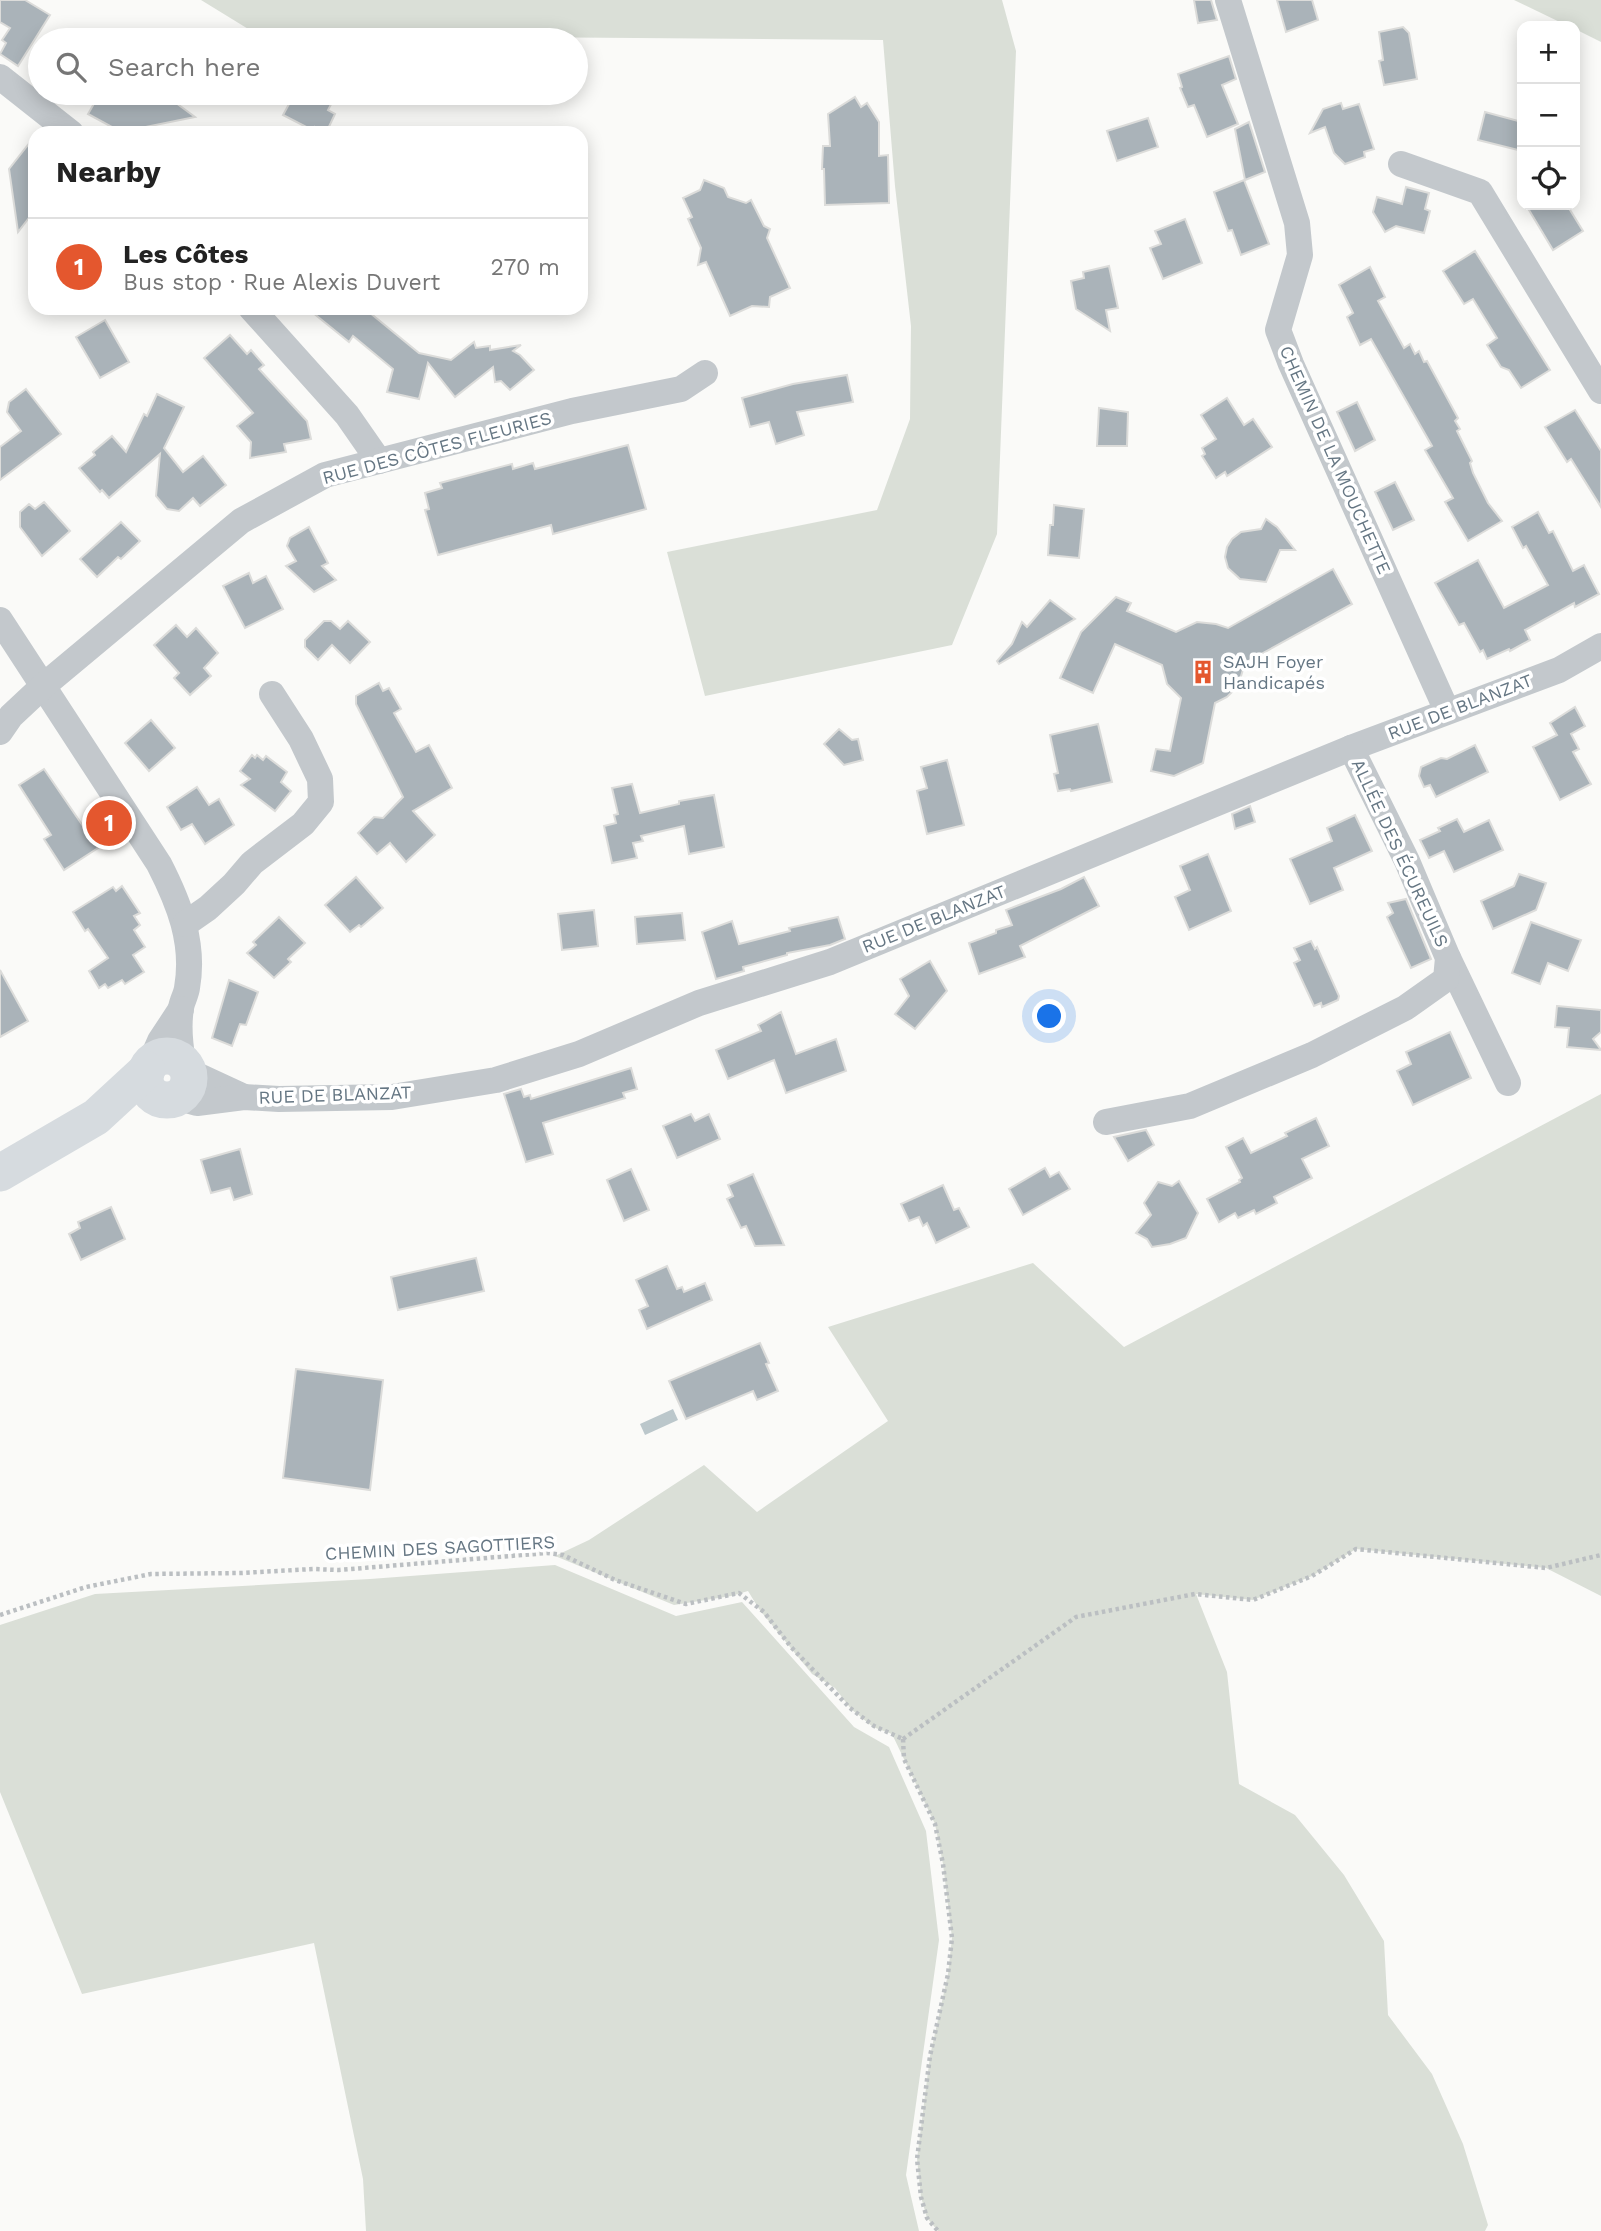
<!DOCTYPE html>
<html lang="en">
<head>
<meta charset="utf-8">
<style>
  :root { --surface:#fff; --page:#f2f2f2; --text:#222; --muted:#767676; --line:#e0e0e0; --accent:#e4572e }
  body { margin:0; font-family:"Work Sans",sans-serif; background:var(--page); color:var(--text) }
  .controls { position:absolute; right:21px; top:21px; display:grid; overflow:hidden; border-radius:14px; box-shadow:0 4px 18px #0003 }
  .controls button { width:63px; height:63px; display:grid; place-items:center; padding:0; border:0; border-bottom:2px solid var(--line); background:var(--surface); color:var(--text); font:35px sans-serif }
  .you { position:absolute; left:1050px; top:1017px; width:24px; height:24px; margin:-18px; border:5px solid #fff; border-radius:50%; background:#1a73e8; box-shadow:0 0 0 10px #1a73e833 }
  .badge { display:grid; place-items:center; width:46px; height:46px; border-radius:50%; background:var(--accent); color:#fff; font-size:23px; font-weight:700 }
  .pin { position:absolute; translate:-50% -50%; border:4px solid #fff; box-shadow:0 2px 7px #0006 }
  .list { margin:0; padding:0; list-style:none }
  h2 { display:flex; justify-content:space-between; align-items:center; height:91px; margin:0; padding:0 28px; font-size:30px }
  h2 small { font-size:23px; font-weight:400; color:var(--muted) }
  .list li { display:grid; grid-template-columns:46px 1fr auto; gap:21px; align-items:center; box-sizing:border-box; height:98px; padding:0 28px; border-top:2px solid var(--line) }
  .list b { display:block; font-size:26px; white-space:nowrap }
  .list p { margin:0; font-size:23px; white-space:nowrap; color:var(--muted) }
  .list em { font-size:23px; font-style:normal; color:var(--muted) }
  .icon { flex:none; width:38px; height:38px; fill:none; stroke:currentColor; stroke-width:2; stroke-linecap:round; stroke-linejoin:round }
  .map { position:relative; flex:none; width:1601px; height:2231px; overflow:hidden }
  .search { position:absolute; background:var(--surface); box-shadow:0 4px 18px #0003; left:28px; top:28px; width:560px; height:77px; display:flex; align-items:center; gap:18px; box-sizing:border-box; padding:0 24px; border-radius:38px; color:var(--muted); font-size:26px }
  .panel { position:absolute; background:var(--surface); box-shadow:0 4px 18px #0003; left:28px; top:126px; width:560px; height:189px; border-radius:21px }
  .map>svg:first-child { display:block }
</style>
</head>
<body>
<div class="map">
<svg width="1601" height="2231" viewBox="0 0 1601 2231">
  <rect width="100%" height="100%" fill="#fafaf8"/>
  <g fill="#dadfd7">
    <path d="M 201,0 L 1002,0 L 1016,51 L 997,534 L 952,645 L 705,696 L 667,552 L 877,510 L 910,419 L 911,326 L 895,186 L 883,40 L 258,35 Z"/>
    <path d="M 1514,0 L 1601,0 L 1601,42 L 1575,29 L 1575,26 L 1568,26 Z"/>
    <path d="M 1601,1094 L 1601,1596 L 1546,1568 L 1356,1549 L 1312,1576 L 1253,1600 L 1196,1594 L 1227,1672 L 1239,1784 L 1295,1815 L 1344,1875 L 1384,1941 L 1388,2015 L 1432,2074 L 1463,2144 L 1488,2225 L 1485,2231 L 938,2231 L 927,2218 L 921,2197 L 917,2159 L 930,2056 L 948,1974 L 952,1938 L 943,1864 L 935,1824 L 892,1734 L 873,1727 L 851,1709 L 835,1688 L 812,1674 L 759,1609 L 748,1591 L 731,1596 L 674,1605 L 555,1556 L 589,1540 L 704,1465 L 757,1512 L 888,1421 L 828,1327 L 1033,1263 L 1124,1347 Z"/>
    <path d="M 555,1565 L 676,1616 L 742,1602 L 854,1727 L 889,1747 L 926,1831 L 939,1940 L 906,2175 L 919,2231 L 366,2231 L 363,2179 L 314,1943 L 82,1994 L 0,1792 L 0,1625 L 95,1594 L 370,1579 Z"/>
  </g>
  <path fill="#bbc7cb" d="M 673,1409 L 678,1420 L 645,1435 L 640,1424 Z"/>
  <g fill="#aab3b9" stroke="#dcdcda" stroke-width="2">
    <path d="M 0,0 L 25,0 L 50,15 L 18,66 L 0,54 L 6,43 L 2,40 L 10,28 L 0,22 Z"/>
    <path d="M 1194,0 L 1211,0 L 1217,20 L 1198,23 Z"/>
    <path d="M 1277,0 L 1312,0 L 1318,20 L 1286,32 Z"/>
    <path d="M 1403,27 L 1409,33 L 1417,79 L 1384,85 L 1379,61 L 1383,60 L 1379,32 Z"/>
    <path d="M 1229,56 L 1236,79 L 1222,85 L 1238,124 L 1207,137 L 1194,105 L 1188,107 L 1180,88 L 1182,87 L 1178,74 Z"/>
    <path d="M 100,93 L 176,93 L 172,100 L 195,117 L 121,132 L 88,114 Z"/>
    <path d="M 295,93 L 337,93 L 328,110 L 335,114 L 326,133 L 315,127 L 314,131 L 283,115 Z"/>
    <path d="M 855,97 L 861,107 L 867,103 L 879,122 L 879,156 L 888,155 L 889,203 L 825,205 L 824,169 L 822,169 L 823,146 L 830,146 L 828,114 Z"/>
    <path d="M 1341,103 L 1343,109 L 1359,104 L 1374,149 L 1364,152 L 1365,157 L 1345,164 L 1334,153 L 1325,127 L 1310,133 L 1323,109 Z"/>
    <path d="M 1485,112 L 1522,122 L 1522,151 L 1478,140 Z"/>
    <path d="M 1148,118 L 1158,147 L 1117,161 L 1107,131 Z"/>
    <path d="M 1249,122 L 1265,172 L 1245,180 L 1235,129 Z"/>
    <path d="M 35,136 L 35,210 L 18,232 L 9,169 Z"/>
    <path d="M 704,180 L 724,188 L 728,197 L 746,203 L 751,200 L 764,226 L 770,229 L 767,238 L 790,288 L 770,297 L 769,307 L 752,306 L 730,316 L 706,262 L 698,265 L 701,248 L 688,219 L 692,217 L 683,198 L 700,190 Z"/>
    <path d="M 1244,180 L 1269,244 L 1241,255 L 1232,230 L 1228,231 L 1214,192 Z"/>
    <path d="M 1406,187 L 1429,193 L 1425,209 L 1430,211 L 1424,233 L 1396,226 L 1385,232 L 1373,212 L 1377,197 L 1402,204 Z"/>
    <path d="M 1526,205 L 1567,205 L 1583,231 L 1553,250 Z"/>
    <path d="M 1185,219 L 1202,263 L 1163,279 L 1150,248 L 1161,244 L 1155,231 Z"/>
    <path d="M 1475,251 L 1550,370 L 1521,388 L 1509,370 L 1501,367 L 1487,345 L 1497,338 L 1473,299 L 1464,304 L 1443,271 Z"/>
    <path d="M 1109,266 L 1118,308 L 1106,310 L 1110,331 L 1076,309 L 1071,281 L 1084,278 L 1083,272 Z"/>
    <path d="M 1370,267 L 1385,297 L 1378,301 L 1404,348 L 1410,344 L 1415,354 L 1419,351 L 1424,362 L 1427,361 L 1458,418 L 1455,421 L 1460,429 L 1457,431 L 1472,461 L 1470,463 L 1473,473 L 1488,503 L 1502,521 L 1468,541 L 1445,502 L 1453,498 L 1425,450 L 1432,446 L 1371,339 L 1360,345 L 1347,317 L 1353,313 L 1339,285 Z"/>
    <path d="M 307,308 L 364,308 L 419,353 L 451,360 L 474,342 L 476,348 L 490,346 L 490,350 L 521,345 L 513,351 L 520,355 L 534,370 L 510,390 L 501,381 L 495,382 L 493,367 L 455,397 L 428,363 L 419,399 L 387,392 L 393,369 L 353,336 L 349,342 Z"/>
    <path d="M 105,320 L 129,362 L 100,378 L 76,337 Z"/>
    <path d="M 230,335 L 247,354 L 251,350 L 264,365 L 259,369 L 307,421 L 311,439 L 284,444 L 286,452 L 250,458 L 251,442 L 237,426 L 253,413 L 204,358 Z"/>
    <path d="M 847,375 L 853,402 L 797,412 L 804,435 L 776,444 L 769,422 L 750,427 L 742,398 L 793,384 Z"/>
    <path d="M 26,389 L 61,434 L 0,480 L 0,447 L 21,431 L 7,412 L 9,402 Z"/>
    <path d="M 157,394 L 184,407 L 164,448 L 183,472 L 203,456 L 226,485 L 200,506 L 193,498 L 179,511 L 167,509 L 156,496 L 160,454 L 109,498 L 102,490 L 100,492 L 79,468 L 95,455 L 93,452 L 112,436 L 126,452 L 144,414 L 147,416 Z"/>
    <path d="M 1227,398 L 1244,425 L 1253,419 L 1272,447 L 1227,476 L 1225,472 L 1216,478 L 1202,456 L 1205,454 L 1202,448 L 1216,439 L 1201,415 Z"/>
    <path d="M 1357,402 L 1375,440 L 1355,451 L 1337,412 Z"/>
    <path d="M 1099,408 L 1128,412 L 1127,446 L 1097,446 Z"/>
    <path d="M 1575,410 L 1601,451 L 1601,507 L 1571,459 L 1567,462 L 1545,427 Z"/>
    <path d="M 628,445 L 646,509 L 553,534 L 551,525 L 438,555 L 425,510 L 429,509 L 425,493 L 442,488 L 440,483 L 512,464 L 513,469 L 533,463 L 535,469 Z"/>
    <path d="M 1395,482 L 1414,520 L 1393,530 L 1375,492 Z"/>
    <path d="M 44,502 L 70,531 L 42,556 L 20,527 L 20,512 L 29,504 L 35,509 Z"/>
    <path d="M 1054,505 L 1084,509 L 1079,558 L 1048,555 L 1050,525 L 1053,525 Z"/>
    <path d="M 1538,512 L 1549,533 L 1553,531 L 1573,571 L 1584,565 L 1599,594 L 1575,607 L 1574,603 L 1525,630 L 1530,640 L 1510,651 L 1509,649 L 1487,659 L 1483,650 L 1480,652 L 1464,623 L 1459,625 L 1435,583 L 1478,560 L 1504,608 L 1548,585 L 1526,546 L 1523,548 L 1512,527 Z"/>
    <path d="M 1266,519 L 1277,527 L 1295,550 L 1280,550 L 1266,582 L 1240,579 L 1228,568 L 1225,557 L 1227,547 L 1232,539 L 1241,532 L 1261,529 Z"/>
    <path d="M 121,522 L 140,541 L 121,559 L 118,557 L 97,577 L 80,559 Z"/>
    <path d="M 309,527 L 328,563 L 322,566 L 336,580 L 314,592 L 286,566 L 296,561 L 287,546 L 290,538 Z"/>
    <path d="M 1333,569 L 1352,604 L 1245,663 L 1238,686 L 1227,697 L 1215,703 L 1203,763 L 1174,776 L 1151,771 L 1156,749 L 1170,751 L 1181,698 L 1167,684 L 1162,665 L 1115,644 L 1093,693 L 1060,678 L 1081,632 L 1116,597 L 1131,603 L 1127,611 L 1176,632 L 1197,622 L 1216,624 L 1228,628 Z"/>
    <path d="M 249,573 L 253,583 L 266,576 L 283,609 L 245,628 L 223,586 Z"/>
    <path d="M 1050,600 L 1075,619 L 999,664 L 997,661 L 1012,644 L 1022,622 L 1027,627 Z"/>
    <path d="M 324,621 L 331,621 L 340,629 L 348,621 L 370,642 L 350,663 L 332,645 L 318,660 L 305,647 L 305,640 Z"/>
    <path d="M 176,625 L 187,637 L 196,628 L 218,653 L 204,668 L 211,676 L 190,695 L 174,678 L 179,673 L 154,645 Z"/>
    <path d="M 379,683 L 383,691 L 389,688 L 401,709 L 394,713 L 416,752 L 429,745 L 452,788 L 413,811 L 435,835 L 406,862 L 390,843 L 377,854 L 358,833 L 374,817 L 383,818 L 403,797 L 356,704 L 356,696 Z"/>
    <path d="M 1575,707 L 1585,726 L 1571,734 L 1579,749 L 1573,752 L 1591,784 L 1560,800 L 1533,747 L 1557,735 L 1550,723 Z"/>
    <path d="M 151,720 L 175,748 L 149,771 L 125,743 Z"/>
    <path d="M 1098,724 L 1112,782 L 1071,791 L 1070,789 L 1058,791 L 1054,774 L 1058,773 L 1050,735 Z"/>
    <path d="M 839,729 L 852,740 L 858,739 L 863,760 L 844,765 L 824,744 Z"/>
    <path d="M 1475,745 L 1488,772 L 1436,797 L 1430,785 L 1424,787 L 1419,776 L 1421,767 L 1441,758 L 1447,759 Z"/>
    <path d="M 252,755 L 255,758 L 257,755 L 263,760 L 266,756 L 287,772 L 281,782 L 291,791 L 275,811 L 241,785 L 250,779 L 240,771 Z"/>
    <path d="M 947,760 L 964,825 L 927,834 L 917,791 L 927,788 L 921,767 Z"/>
    <path d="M 44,769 L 98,848 L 64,870 L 44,839 L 51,835 L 19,785 Z"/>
    <path d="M 632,784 L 640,813 L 679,804 L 679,801 L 714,795 L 724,847 L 689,854 L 684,826 L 641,836 L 643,841 L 633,843 L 637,858 L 612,863 L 604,826 L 616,823 L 614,815 L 618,814 L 612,788 Z"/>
    <path d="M 197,787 L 209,805 L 219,799 L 234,825 L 205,844 L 192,824 L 181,830 L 167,807 Z"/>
    <path d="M 1250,806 L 1255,822 L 1235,829 L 1232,814 Z"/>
    <path d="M 1355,815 L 1372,851 L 1334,868 L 1343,890 L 1310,904 L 1290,859 L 1332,841 L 1327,828 Z"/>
    <path d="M 1457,819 L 1464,832 L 1489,820 L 1503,850 L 1454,872 L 1444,851 L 1429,858 L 1420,840 L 1440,831 L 1438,828 Z"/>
    <path d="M 1208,854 L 1231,911 L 1189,930 L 1175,897 L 1190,890 L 1180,866 Z"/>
    <path d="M 1519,874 L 1546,883 L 1536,910 L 1493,929 L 1481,901 L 1514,886 Z"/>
    <path d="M 356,877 L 383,908 L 361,927 L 359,925 L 350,932 L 325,905 Z"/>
    <path d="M 1084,877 L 1099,906 L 1020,946 L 1025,957 L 979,974 L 969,943 L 996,933 L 996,930 L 1012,925 L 1006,910 L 1061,889 Z"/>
    <path d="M 122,886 L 140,913 L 134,916 L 140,925 L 134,930 L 145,947 L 133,955 L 144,972 L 125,984 L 122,980 L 108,988 L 105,984 L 99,988 L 89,971 L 108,958 L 88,929 L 85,931 L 73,912 L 113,887 L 116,891 Z"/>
    <path d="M 1406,899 L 1431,959 L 1411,968 L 1387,917 L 1393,913 L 1388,903 Z"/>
    <path d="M 594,910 L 598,946 L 562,950 L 558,914 Z"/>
    <path d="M 682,913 L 685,940 L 637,944 L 635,917 Z"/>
    <path d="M 279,917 L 305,943 L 288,959 L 291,962 L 274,978 L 247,953 L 256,945 L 253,942 Z"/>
    <path d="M 838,917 L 845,939 L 830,945 L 787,953 L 787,955 L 743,967 L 744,971 L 716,979 L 702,932 L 732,921 L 739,944 L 790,931 L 789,928 Z"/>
    <path d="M 1531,922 L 1581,940 L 1568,971 L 1548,963 L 1540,984 L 1512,973 Z"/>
    <path d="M 1311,941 L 1315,949 L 1317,947 L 1339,996 L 1338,1000 L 1322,1007 L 1321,1003 L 1314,1006 L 1294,963 L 1300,960 L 1294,948 Z"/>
    <path d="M 930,961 L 947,991 L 915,1029 L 895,1014 L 909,996 L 900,979 Z"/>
    <path d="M 0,970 L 28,1021 L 0,1037 Z"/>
    <path d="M 229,980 L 258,992 L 246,1025 L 240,1024 L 232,1046 L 212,1038 Z"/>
    <path d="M 1557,1006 L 1601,1010 L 1601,1032 L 1593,1039 L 1601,1050 L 1567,1047 L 1569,1028 L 1555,1027 Z"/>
    <path d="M 781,1012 L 796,1054 L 836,1039 L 846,1071 L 786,1093 L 774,1060 L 728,1079 L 716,1050 L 761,1031 L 758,1025 Z"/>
    <path d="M 1450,1032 L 1471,1078 L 1413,1105 L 1397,1071 L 1411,1064 L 1406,1052 Z"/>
    <path d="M 631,1068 L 637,1089 L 623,1093 L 625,1098 L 543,1123 L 553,1154 L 526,1162 L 504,1094 L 521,1089 L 524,1097 L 530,1095 L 531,1099 Z"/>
    <path d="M 691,1114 L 695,1121 L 709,1114 L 720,1139 L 677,1158 L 663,1126 Z"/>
    <path d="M 1316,1118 L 1329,1146 L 1302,1159 L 1312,1178 L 1274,1197 L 1277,1203 L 1256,1214 L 1254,1210 L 1238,1218 L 1235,1213 L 1219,1222 L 1207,1199 L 1240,1182 L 1239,1180 L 1242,1178 L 1226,1147 L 1243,1138 L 1251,1153 L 1287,1136 L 1285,1133 Z"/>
    <path d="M 1146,1130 L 1154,1145 L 1128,1161 L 1114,1137 Z"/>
    <path d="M 240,1149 L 252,1194 L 234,1200 L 230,1188 L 211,1193 L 201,1160 Z"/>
    <path d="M 1045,1168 L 1050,1177 L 1059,1172 L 1070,1189 L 1023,1215 L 1009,1189 Z"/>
    <path d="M 631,1169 L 649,1210 L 624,1221 L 607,1180 Z"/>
    <path d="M 753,1174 L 784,1245 L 755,1246 L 746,1226 L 741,1228 L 727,1199 L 733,1196 L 728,1185 Z"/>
    <path d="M 1179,1181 L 1198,1213 L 1186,1238 L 1170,1244 L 1152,1247 L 1147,1239 L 1136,1233 L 1151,1215 L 1144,1203 L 1158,1182 L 1172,1186 Z"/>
    <path d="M 943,1185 L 954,1210 L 959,1208 L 969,1227 L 936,1243 L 927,1223 L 923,1226 L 919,1217 L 909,1221 L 901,1204 Z"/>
    <path d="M 111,1207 L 125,1239 L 81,1260 L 69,1234 L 80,1228 L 78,1222 Z"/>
    <path d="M 476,1258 L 484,1291 L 398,1310 L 391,1277 Z"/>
    <path d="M 667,1266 L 677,1289 L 682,1287 L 684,1292 L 705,1283 L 712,1300 L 647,1329 L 639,1310 L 648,1306 L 636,1280 Z"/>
    <path d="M 760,1343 L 769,1363 L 766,1364 L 778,1391 L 757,1400 L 753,1391 L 686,1419 L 669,1381 Z"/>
    <path d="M 296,1369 L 383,1380 L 370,1490 L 283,1478 Z"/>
  </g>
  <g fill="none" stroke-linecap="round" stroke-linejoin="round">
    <g stroke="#bbbfc2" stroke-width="4.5" stroke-dasharray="3.5 3.5" stroke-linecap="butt">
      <path d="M 0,1615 L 86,1587 L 151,1574 L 241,1573 L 313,1569 L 339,1570 L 547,1553 L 563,1555 L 615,1580 L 686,1604 L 739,1593 L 764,1612 L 791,1647 L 850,1708 L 874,1726 L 903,1739"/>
      <path d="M 903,1739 L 1076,1617 L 1195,1594 L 1253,1600 L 1312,1576 L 1356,1549 L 1546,1568 L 1601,1555"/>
      <path d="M 903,1739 L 904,1759 L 935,1824 L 943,1864 L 952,1938 L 948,1974 L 930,2056 L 917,2159 L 921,2197 L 927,2218 L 938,2231"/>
    </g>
    <g stroke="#c3c8cc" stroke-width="26">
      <path d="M 1228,0 L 1297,223 L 1300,255 L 1278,330 L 1291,364 L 1447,711"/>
      <path d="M 0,77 L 71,133"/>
      <path d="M 1401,164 L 1480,192 L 1601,391"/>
      <path d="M 251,308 L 347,415 L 379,461"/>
      <path d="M 0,620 L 159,864 C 179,903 195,943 187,988 C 186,995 182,1001 181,1008 C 178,1026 180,1045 183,1062"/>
      <path d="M 0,732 L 11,716 L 42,687 L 241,521 L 325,475 L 572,411 L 681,389 L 705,373"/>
      <path d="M 185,924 L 208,908 L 234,884 L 252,863 L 303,824 L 321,802 L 320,779 L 301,739 L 272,694"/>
      <path d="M 1448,958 L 1508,1083"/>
      <path d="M 150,1064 L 160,1041 L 181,1009"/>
      <path d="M 188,1071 L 242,1096"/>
      <path d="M 179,1098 L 197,1103 L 244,1097 L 279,1099 L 392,1097 L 496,1080 L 579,1054 L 699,1003 L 830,962 L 1351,748 L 1559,670 L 1601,646"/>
      <path d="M 1106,1122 L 1190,1106 L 1312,1055 L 1405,1008 L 1446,979 L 1448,958 L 1407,861 L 1351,748"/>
    </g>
    <g stroke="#d6dbdf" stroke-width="37">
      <circle cx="167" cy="1078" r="22"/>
      <path d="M 0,1173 L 96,1117 L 147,1070"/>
    </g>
  </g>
  <defs>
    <g id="building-bare" transform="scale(1.89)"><path d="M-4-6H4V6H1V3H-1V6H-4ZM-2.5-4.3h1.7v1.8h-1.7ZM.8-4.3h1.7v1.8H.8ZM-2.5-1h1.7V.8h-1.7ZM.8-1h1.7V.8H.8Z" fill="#e4572e" stroke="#fff" stroke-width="2.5" paint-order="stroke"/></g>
  </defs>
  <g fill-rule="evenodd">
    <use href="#building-bare" x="1203" y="672"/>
  </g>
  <g text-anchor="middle" stroke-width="7" stroke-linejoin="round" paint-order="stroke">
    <g font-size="18" fill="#657683" stroke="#fff">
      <text transform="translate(437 448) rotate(-15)" y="6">RUE DES CÔTES FLEURIES</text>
      <text transform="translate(1335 460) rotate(66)" y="6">CHEMIN DE LA MOUCHETTE</text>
      <text transform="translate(1460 707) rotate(-21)" y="6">RUE DE BLANZAT</text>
      <text transform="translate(1400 853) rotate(65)" y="6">ALLÉE DES ÉCUREUILS</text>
      <text transform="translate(934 919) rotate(-22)" y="6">RUE DE BLANZAT</text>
      <text transform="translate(335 1095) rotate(-2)" y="6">RUE DE BLANZAT</text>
      <text transform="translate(440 1548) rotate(-3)" y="6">CHEMIN DES SAGOTTIERS</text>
    </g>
    <g font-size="18" fill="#657683" stroke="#fff" text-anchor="start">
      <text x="1223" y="668">SAJH Foyer<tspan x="1223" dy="21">Handicapés</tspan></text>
    </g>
  </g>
</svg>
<div class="controls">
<button>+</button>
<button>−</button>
<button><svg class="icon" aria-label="locate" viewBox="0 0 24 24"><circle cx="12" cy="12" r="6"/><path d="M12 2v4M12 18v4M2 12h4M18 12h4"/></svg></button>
</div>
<div class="you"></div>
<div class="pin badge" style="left:109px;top:823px">1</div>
<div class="search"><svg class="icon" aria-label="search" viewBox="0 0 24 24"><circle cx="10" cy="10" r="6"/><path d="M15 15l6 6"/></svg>Search here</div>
<section class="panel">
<h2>Nearby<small></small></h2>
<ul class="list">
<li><span class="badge">1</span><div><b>Les Côtes</b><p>Bus stop · Rue Alexis Duvert</p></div><em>270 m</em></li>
</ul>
</section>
</div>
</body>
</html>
